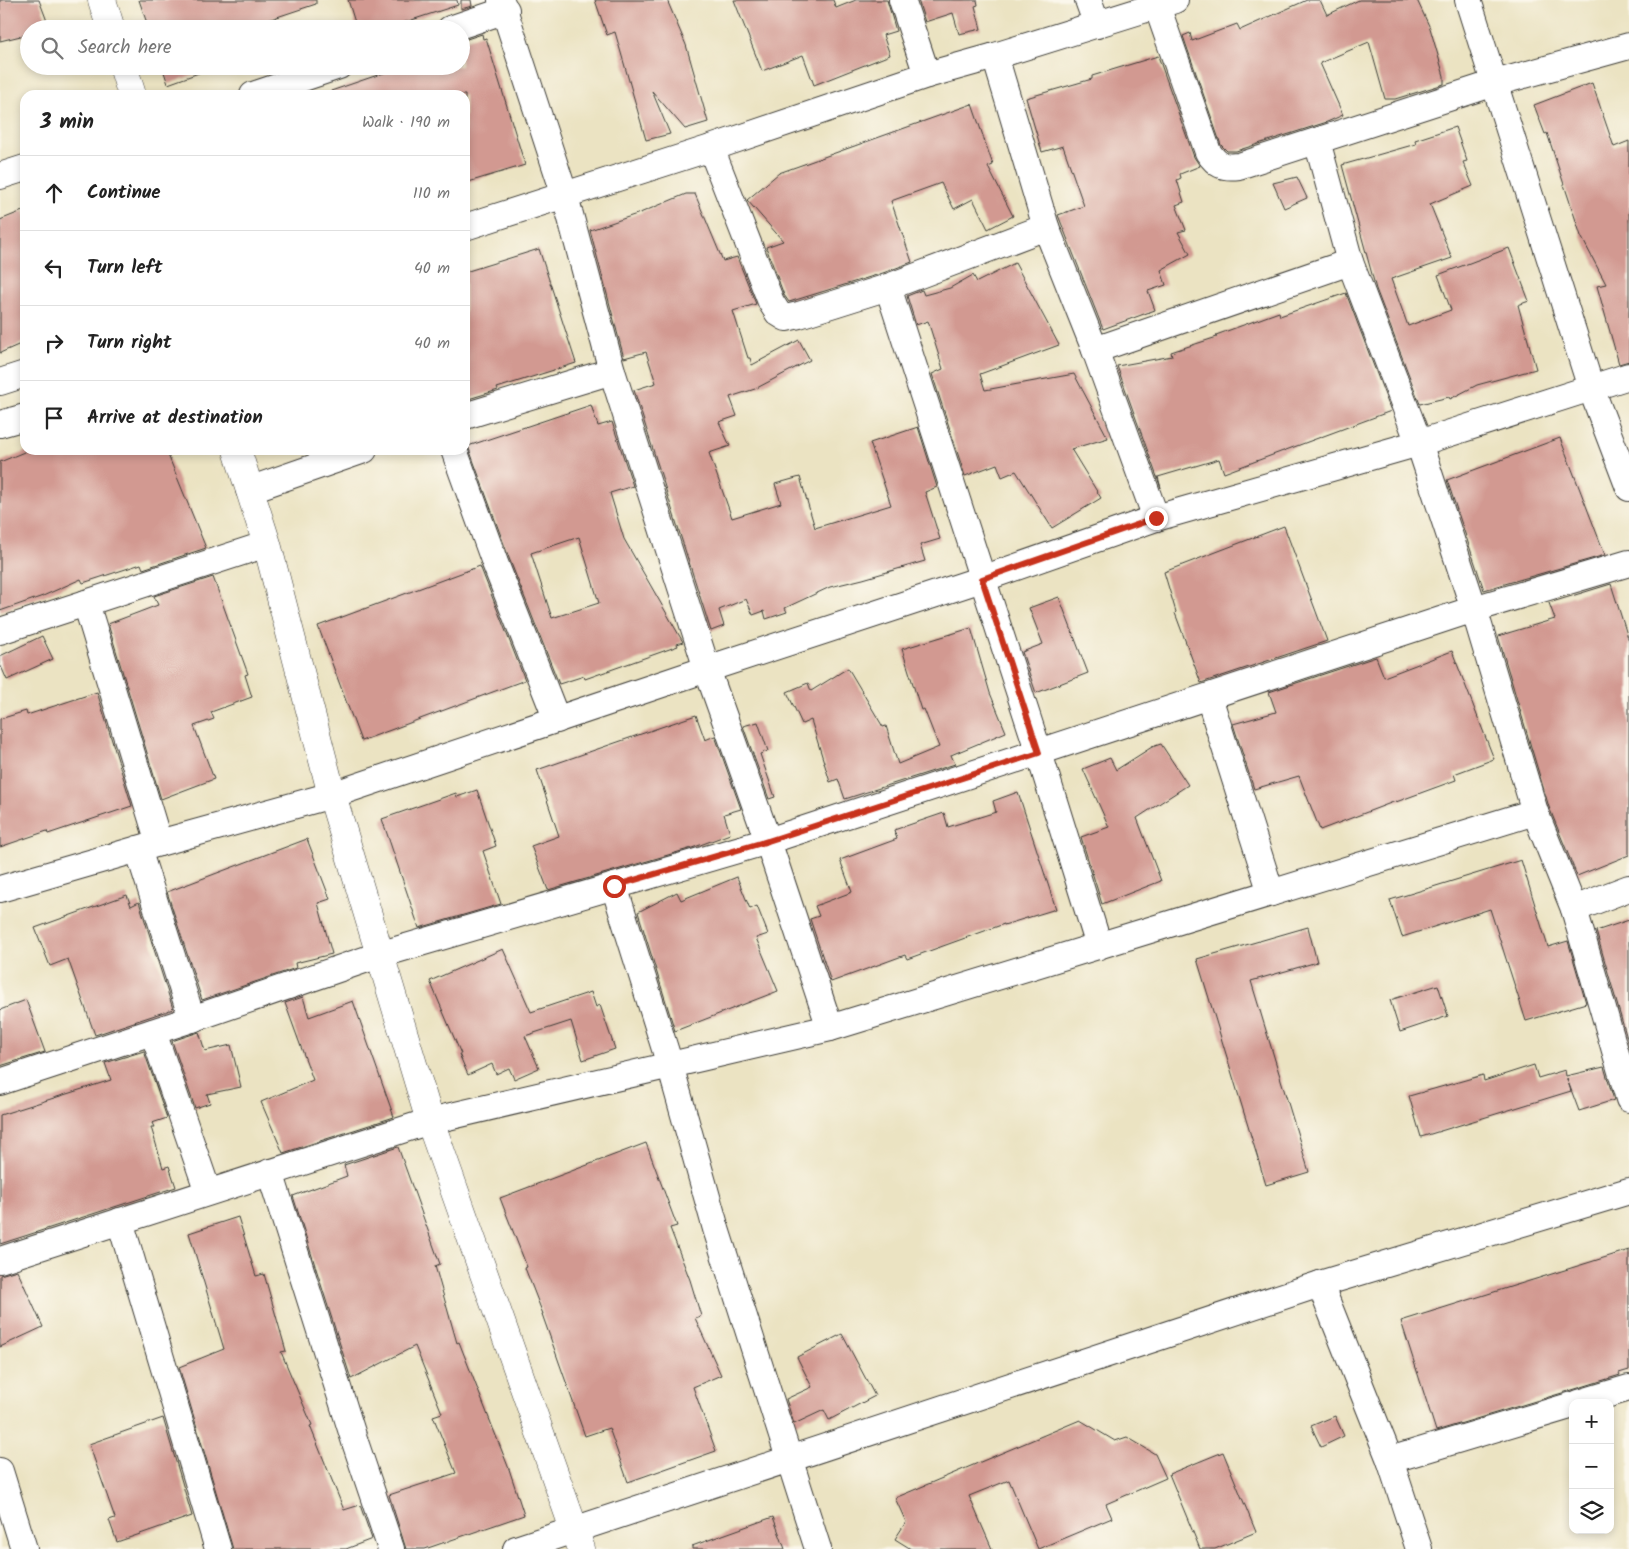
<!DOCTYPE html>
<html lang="en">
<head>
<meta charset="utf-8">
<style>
  :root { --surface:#fff; --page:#f2f2f2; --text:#222; --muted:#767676; --line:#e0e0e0 }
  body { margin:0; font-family:Kalam,sans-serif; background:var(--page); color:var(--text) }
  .controls { position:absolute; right:15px; bottom:15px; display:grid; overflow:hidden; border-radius:10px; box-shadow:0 2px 8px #0003 }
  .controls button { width:45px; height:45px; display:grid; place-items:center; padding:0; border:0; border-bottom:1px solid var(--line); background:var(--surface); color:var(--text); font:25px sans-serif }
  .stop { position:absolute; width:15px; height:15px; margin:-11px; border:4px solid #c8321e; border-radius:50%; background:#fff }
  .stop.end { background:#c8321e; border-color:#fff; box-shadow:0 1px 5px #0008 }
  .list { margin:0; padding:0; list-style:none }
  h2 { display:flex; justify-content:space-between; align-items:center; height:65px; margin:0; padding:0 20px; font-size:21px }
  h2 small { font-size:16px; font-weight:400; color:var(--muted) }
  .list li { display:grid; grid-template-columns:32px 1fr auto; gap:15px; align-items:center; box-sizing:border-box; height:75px; padding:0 20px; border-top:1px solid var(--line) }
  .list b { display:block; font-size:19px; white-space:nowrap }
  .list em { font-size:16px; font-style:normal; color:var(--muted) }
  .icon { flex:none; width:28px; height:28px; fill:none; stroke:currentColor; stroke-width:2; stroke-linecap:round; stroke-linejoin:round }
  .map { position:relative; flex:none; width:1629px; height:1549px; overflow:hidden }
  .search { position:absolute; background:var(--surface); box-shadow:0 2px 8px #0003; left:20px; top:20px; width:450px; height:55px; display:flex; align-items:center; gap:12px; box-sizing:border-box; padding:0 18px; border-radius:28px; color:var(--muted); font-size:19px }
  .panel { position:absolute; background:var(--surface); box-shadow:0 2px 8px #0003; left:20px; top:90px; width:450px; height:365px; border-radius:15px }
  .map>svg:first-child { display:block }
</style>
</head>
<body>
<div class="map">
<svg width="1629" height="1549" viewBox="0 0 1629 1549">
  <rect width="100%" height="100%" fill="#fbf7ec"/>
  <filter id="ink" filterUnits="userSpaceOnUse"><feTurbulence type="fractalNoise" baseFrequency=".02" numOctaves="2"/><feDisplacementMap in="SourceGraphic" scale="10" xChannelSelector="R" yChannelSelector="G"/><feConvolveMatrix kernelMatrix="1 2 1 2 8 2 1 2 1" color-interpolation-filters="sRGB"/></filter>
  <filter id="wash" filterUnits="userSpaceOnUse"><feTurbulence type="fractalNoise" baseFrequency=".0096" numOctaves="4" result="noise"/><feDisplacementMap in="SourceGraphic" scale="20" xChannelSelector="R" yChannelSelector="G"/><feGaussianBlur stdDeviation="1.12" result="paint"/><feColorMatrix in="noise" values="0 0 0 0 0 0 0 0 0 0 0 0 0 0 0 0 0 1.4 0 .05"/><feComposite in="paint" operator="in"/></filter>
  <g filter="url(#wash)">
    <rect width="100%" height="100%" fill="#ebe3c2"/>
    <g id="blocks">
      <g fill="#d29991" fill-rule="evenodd">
        <path d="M 0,0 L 39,0 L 50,29 L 29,29 L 29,34 L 0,41 Z"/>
        <path d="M 139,0 L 316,0 L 316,4 L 250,26 L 251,29 L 149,29 Z"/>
        <path d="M 348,0 L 457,0 L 458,5 L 384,29 L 357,29 Z"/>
        <path d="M 461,0 L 471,0 L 472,6 L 461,9 Z"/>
        <path d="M 595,0 L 667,0 L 686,45 L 708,122 L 685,129 L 652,91 L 670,134 L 646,140 L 615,32 L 607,35 Z"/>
        <path d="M 734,0 L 833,0 L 836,8 L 856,0 L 887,0 L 896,31 L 883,35 L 890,55 L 814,85 L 803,55 L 762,71 Z"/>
        <path d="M 918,0 L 977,0 L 978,5 L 975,6 L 981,29 L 959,34 L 953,13 L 925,22 Z"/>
        <path d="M 1307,0 L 1320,0 L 1327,15 L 1359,0 L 1417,0 L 1430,28 L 1444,76 L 1444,84 L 1395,99 L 1385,99 L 1369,42 L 1320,63 L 1343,115 L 1327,122 L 1236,151 L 1227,151 L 1221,145 L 1183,36 L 1190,33 L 1192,41 L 1237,24 L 1240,30 Z"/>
        <path d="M 482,34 L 483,39 L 486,38 L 525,165 L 465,183 L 465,95 L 331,95 L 331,91 L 404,66 L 461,66 L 461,41 Z"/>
        <path d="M 1158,56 L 1194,157 L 1200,166 L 1180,174 L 1181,178 L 1177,180 L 1184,202 L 1176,205 L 1186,230 L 1178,232 L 1190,254 L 1161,270 L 1166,285 L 1148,291 L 1155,310 L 1103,329 L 1058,215 L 1084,206 L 1063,146 L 1042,152 L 1026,98 L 1092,79 L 1092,76 Z"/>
        <path d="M 162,66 L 218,66 L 168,84 Z"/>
        <path d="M 1592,83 L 1614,147 L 1629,141 L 1629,361 L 1619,364 L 1597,286 L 1606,284 L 1581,236 L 1547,133 L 1545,134 L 1534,105 Z"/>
        <path d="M 972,104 L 993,165 L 988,167 L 1013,216 L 988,229 L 973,199 L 954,209 L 941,183 L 891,201 L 912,262 L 883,273 L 789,302 L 784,295 L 766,247 L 783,241 L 747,200 L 779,173 Z"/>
        <path d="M 1455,127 L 1467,161 L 1463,162 L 1473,186 L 1430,204 L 1452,258 L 1391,279 L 1408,326 L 1451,310 L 1438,275 L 1509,248 L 1529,301 L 1518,305 L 1536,369 L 1477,385 L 1450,399 L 1449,397 L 1420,404 L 1376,289 L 1342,165 L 1416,144 L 1415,140 Z"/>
        <path d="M 1297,177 L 1307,198 L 1284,208 L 1273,183 Z"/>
        <path d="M 686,194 L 695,194 L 723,261 L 737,257 L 756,304 L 733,311 L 748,358 L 750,358 L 752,365 L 799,340 L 810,360 L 755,389 L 730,397 L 737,416 L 719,422 L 730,446 L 709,453 L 732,518 L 781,503 L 775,484 L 800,477 L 815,528 L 891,505 L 870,443 L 918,427 L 937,487 L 925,492 L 940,539 L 920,545 L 925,561 L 863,579 L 830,587 L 785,608 L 787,612 L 766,619 L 764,611 L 753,615 L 746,599 L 719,610 L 724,626 L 711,631 L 634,390 L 656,383 L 646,352 L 624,358 L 590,230 L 640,213 Z"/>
        <path d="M 25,210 L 25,342 L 0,353 L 0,220 Z"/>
        <path d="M 539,249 L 576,363 L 497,388 L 498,390 L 465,400 L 465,272 Z"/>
        <path d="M 1015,263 L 1059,345 L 980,374 L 985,390 L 1074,374 L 1108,438 L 1071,449 L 1101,498 L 1052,528 L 1016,471 L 1002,477 L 997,464 L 965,476 L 932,374 L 943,369 L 928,321 L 916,325 L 907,296 L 922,290 L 924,295 L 950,288 L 973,275 L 977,282 Z"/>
        <path d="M 1346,293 L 1391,411 L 1224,473 L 1219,459 L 1158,477 L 1161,488 L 1117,366 L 1172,356 L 1171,352 L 1217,337 L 1216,335 L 1279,312 L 1280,316 Z"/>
        <path d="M 591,405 L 598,426 L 612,422 L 633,486 L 610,493 L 624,539 L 683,642 L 677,644 L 678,646 L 585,679 L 584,676 L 559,684 L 509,558 L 468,446 ZM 579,537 L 599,603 L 552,618 L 531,553 Z"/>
        <path d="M 1560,438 L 1605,555 L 1484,590 L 1447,480 Z"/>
        <path d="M 29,450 L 166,450 L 206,548 L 143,569 L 141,564 L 83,583 L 81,579 L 43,596 L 0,611 L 0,462 Z"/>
        <path d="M 1284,526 L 1327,641 L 1201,683 L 1175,613 L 1176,612 L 1164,572 Z"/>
        <path d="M 480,566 L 525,680 L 361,741 L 318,626 Z"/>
        <path d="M 213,577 L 248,674 L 245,675 L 252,697 L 211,712 L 214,719 L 194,726 L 214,779 L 161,799 L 108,624 L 158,605 L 154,596 Z"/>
        <path d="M 1611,584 L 1629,641 L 1629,855 L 1577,876 L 1549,807 L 1498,636 L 1555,619 L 1549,603 Z"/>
        <path d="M 1059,597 L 1088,673 L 1036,693 L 1022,652 L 1043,644 L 1029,608 Z"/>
        <path d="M 971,628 L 990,693 L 1006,732 L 951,755 L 955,764 L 845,799 L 838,779 L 830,782 L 811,720 L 802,724 L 787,692 L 808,683 L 811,691 L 848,668 L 883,727 L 886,726 L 898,764 L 939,747 L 924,709 L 921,710 L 902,649 Z"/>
        <path d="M 42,636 L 53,659 L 7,680 L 0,664 L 0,656 Z"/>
        <path d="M 1452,651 L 1494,759 L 1454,774 L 1456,780 L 1396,802 L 1396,801 L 1320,830 L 1299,776 L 1254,789 L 1233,724 L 1276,712 L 1269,692 L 1376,657 L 1384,677 Z"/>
        <path d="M 97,692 L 132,806 L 48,834 L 47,831 L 0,847 L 0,719 L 26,711 L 27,715 Z"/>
        <path d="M 696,715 L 705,740 L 715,736 L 741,809 L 724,814 L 730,834 L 692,848 L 548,890 L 531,846 L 559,836 L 537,770 Z"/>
        <path d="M 758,722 L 768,751 L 760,754 L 775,797 L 769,799 L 743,726 Z"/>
        <path d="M 1161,744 L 1188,785 L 1137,818 L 1161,881 L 1102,904 L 1081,837 L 1109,827 L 1083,769 L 1110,758 L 1116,770 L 1152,747 Z"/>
        <path d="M 477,790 L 496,846 L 483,851 L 501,904 L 419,928 L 382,819 L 456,793 L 457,797 Z"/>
        <path d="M 1018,792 L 1056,909 L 1004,925 L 1004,924 L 907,959 L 905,955 L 831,982 L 810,919 L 819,916 L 815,906 L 852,892 L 840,860 L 897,839 L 894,830 L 944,813 L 948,827 L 996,812 L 993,801 Z"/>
        <path d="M 307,839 L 330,899 L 318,903 L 332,954 L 295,963 L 296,968 L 202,1000 L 167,892 Z"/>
        <path d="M 1521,860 L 1548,947 L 1568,941 L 1586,1003 L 1526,1021 L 1490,909 L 1402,937 L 1390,900 Z"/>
        <path d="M 737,877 L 750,909 L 757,906 L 768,934 L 756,938 L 778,991 L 675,1031 L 638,912 L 677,892 L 681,900 Z"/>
        <path d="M 127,895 L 131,906 L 139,902 L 173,1009 L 95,1035 L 68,959 L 50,966 L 35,928 Z"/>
        <path d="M 1629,920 L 1629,1045 L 1596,931 Z"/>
        <path d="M 1308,927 L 1317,962 L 1251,981 L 1309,1172 L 1266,1185 L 1197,959 Z"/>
        <path d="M 503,949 L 531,1012 L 591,992 L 596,1007 L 600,1005 L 615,1049 L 583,1060 L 571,1021 L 525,1036 L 539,1068 L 514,1079 L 509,1068 L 496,1074 L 492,1064 L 468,1075 L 459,1054 L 461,1054 L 430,981 Z"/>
        <path d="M 1438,985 L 1448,1016 L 1400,1032 L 1390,1000 Z"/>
        <path d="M 303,997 L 309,1017 L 353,1001 L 394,1117 L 283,1153 L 261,1102 L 313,1080 L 285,1003 Z"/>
        <path d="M 26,1000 L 45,1052 L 0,1066 L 0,1010 Z"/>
        <path d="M 199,1032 L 205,1051 L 231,1045 L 241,1087 L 207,1094 L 210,1103 L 195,1108 L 172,1041 Z"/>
        <path d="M 144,1051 L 167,1118 L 152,1123 L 154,1127 L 151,1127 L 163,1168 L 169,1166 L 176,1187 L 0,1244 L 0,1115 L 111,1080 L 105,1063 Z"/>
        <path d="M 1534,1065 L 1538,1078 L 1565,1070 L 1566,1076 L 1604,1067 L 1614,1100 L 1579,1111 L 1567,1079 L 1571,1091 L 1421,1137 L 1409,1096 L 1483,1075 L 1484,1081 Z"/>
        <path d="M 646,1143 L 677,1226 L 670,1228 L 690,1280 L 701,1316 L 695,1318 L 721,1375 L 693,1387 L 716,1451 L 628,1482 L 609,1428 L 585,1436 L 542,1314 L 543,1314 L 525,1268 L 527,1267 L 500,1198 Z"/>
        <path d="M 398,1147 L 440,1264 L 435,1266 L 457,1343 L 459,1342 L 509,1469 L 524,1515 L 425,1549 L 406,1549 L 389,1495 L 456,1473 L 433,1416 L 442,1413 L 415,1346 L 351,1379 L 293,1196 L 347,1176 L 344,1165 Z"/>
        <path d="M 238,1217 L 256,1276 L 264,1274 L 286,1351 L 281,1352 L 312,1425 L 310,1426 L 344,1510 L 360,1505 L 372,1539 L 346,1549 L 233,1549 L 179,1367 L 224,1349 L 189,1233 Z"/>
        <path d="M 1629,1250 L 1629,1370 L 1619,1373 L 1620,1375 L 1572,1390 L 1436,1431 L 1401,1321 Z"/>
        <path d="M 17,1270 L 43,1327 L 0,1347 L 0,1275 Z"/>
        <path d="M 842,1334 L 875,1396 L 829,1420 L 824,1410 L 794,1424 L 786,1399 L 812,1387 L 797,1357 Z"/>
        <path d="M 1335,1416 L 1344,1436 L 1321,1447 L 1311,1426 Z"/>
        <path d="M 163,1418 L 192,1516 L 117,1542 L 109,1520 L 115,1518 L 89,1444 Z"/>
        <path d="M 1080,1420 L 1115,1441 L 1127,1437 L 1155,1454 L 1166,1478 L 1106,1504 L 1112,1518 L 1038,1549 L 1009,1480 L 969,1496 L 992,1549 L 911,1549 L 895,1539 L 906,1522 L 895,1498 Z"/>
        <path d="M 1223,1452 L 1256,1532 L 1215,1549 L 1200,1549 L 1169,1474 Z"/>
        <path d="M 773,1517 L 785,1549 L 692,1549 L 692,1546 Z"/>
      </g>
    </g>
  </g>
  <g filter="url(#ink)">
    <use href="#blocks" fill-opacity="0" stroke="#3b3a35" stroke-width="1"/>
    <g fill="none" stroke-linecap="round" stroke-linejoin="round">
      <g stroke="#3b3a35" stroke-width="28">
        <g id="minor">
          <path d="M 501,0 L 565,196 L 612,371 L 707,669 L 768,841 L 830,1028"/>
          <path d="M 902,0 L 927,75"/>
          <path d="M 1088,0 L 1097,25"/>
          <path d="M 1468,0 L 1591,388 L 1629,488"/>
          <path d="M 1157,6 L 1208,152 C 1217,165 1222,168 1239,166 L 1495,83 L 1629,46"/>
          <path d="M 450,29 L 506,10"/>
          <path d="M 995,56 L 1046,227 L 1095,350 L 1156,518"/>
          <path d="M 253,95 L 339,66"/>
          <path d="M 1317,141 L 1350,262 L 1419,443 L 1474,609 L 1535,812 L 1574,909 L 1629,1099"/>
          <path d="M 711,148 L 771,302 L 778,313 L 786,318 L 799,315 L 888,287"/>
          <path d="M 0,176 L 25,168"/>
          <path d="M 465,227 L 711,148 L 927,75 L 995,56 L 1175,0"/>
          <path d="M 1046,227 L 888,287 L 1039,753 L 1099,946"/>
          <path d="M 1095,350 L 1350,262"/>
          <path d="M 0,382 L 25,374"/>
          <path d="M 465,416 L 612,371"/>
          <path d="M 0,424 L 25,417"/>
          <path d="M 454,450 L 495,563 L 557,720"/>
          <path d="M 249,490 L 364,450"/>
          <path d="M 86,603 L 159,843"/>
          <path d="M 0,631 L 267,544"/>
          <path d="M 1209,697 L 1271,893"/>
          <path d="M 138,849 L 192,1019"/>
          <path d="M 614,886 L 670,1065 L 716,1229 L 818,1549"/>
          <path d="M 0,889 L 159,843 L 332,795 L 707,669 L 982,579 L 1156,518 L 1419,443 L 1629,376"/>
          <path d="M 1574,909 L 1629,888"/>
          <path d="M 153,1032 L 208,1192"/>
          <path d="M 0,1082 L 192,1019 L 379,955 L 768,841 L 1474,609 L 1629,563"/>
          <path d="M 270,1172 L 355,1442 L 391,1549"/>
          <path d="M 120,1221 L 218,1549"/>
          <path d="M 0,1260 L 430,1121 L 830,1028 L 1535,812"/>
          <path d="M 1320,1284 L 1390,1460 L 1419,1549"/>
          <path d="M 1579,1403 L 1629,1388"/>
          <path d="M 1390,1460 L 1573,1405"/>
          <path d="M 0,1471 L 24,1549"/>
          <path d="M 516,1549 L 1320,1284 L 1629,1191"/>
        </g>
      </g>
      <g stroke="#3b3a35" stroke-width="29">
        <g id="tertiary">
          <path d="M 102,0 L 111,29"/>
          <path d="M 123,66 L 132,95"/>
          <path d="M 237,450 L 267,544 L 332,795 L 430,1121 L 581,1549"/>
        </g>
      </g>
      <use href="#minor" stroke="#fff" stroke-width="26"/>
      <use href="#tertiary" stroke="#fff" stroke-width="28"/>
    </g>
  </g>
  <g fill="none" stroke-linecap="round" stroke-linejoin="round" filter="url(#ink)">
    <path stroke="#c8321e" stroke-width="6" d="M 614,886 L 768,841 L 1039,753 L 982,579 L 1156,518"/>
  </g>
</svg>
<div class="controls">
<button>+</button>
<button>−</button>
<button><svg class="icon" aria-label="layers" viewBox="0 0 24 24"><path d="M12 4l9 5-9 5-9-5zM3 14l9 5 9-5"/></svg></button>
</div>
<div class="stop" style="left:614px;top:886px"></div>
<div class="stop end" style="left:1156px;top:518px"></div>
<div class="search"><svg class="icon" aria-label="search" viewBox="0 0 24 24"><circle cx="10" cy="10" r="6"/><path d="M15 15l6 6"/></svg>Search here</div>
<section class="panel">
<h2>3 min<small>Walk · 190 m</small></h2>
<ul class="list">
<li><svg class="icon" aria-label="ahead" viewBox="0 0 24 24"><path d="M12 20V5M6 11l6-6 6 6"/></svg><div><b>Continue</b></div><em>110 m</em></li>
<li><svg class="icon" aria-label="left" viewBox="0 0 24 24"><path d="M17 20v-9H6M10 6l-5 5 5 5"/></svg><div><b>Turn left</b></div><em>40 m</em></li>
<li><svg class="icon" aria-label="right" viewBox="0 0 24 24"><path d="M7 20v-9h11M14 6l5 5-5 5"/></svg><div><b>Turn right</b></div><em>40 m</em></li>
<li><svg class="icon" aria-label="arrive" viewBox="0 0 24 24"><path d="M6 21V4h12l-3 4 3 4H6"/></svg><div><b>Arrive at destination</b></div></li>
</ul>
</section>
</div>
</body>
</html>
